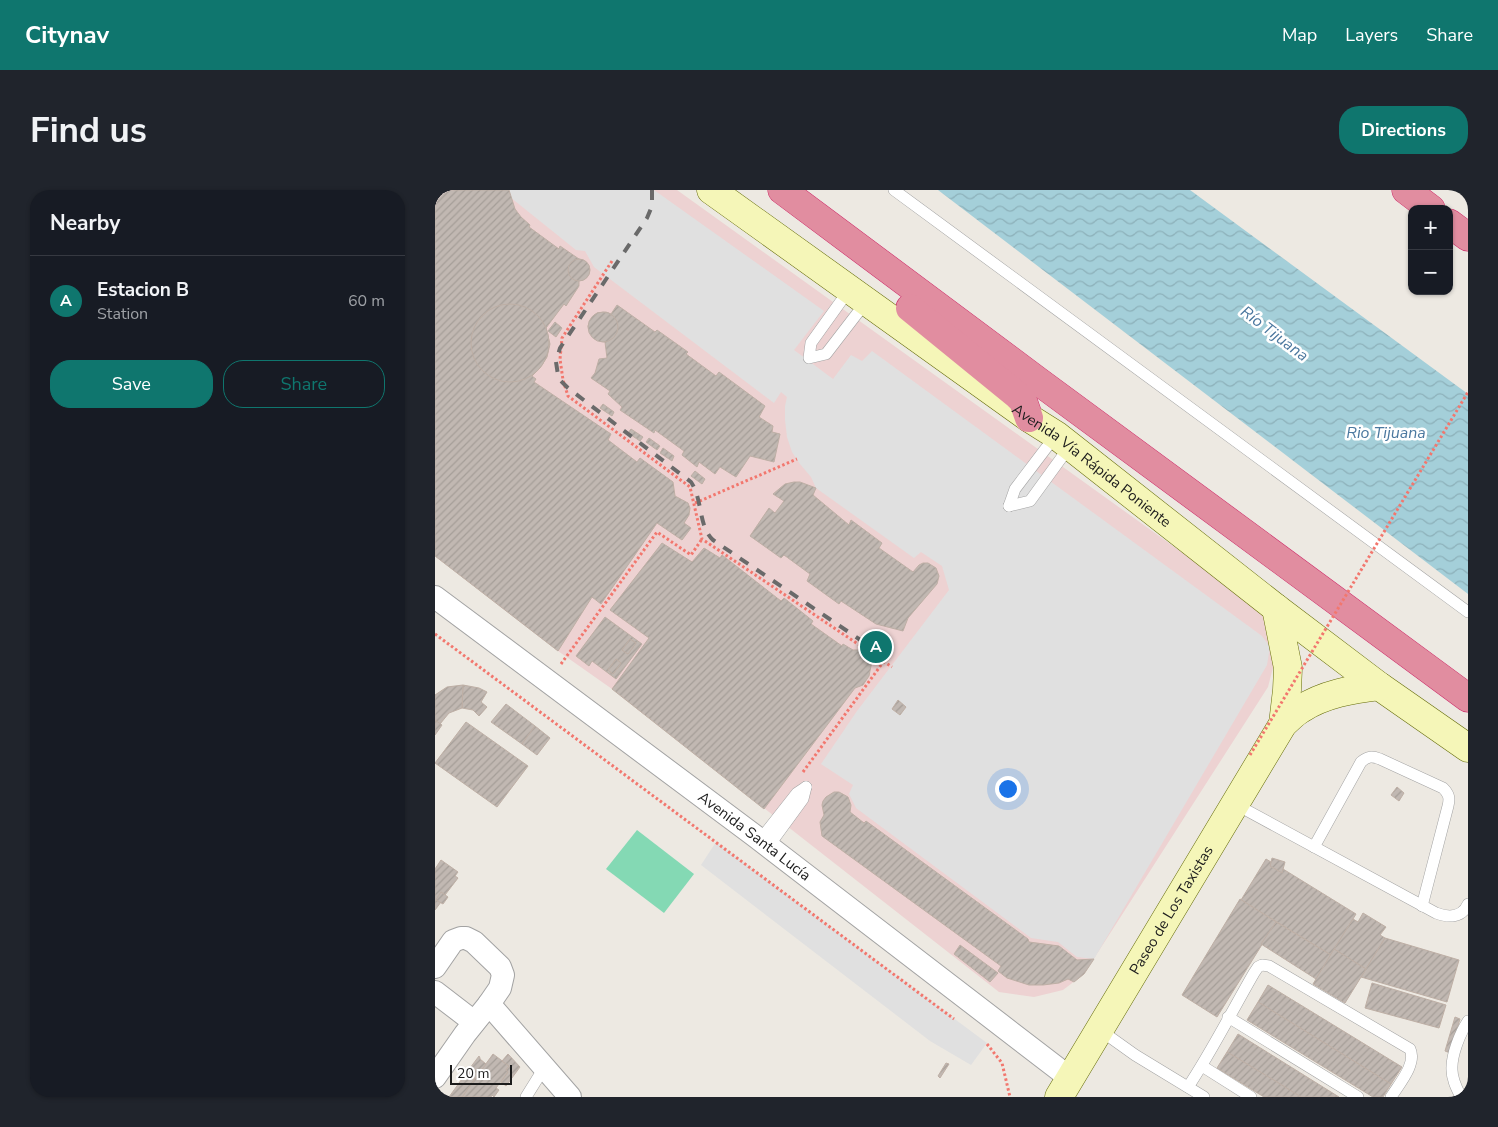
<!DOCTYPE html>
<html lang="en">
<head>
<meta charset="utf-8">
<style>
  :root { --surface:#171b24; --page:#20242c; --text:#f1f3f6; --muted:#9ea1a6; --line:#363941; --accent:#0f766e }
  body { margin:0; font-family:"Nunito Sans",sans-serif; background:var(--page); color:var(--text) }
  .controls { position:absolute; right:15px; top:15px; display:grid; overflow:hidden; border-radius:10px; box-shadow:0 1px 4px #0004 }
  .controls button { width:45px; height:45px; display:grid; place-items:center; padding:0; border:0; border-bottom:1px solid var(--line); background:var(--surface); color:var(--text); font:25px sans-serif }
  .scale { position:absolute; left:15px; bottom:12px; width:62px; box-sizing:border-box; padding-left:5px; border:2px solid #1c1c1c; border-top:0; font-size:14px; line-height:18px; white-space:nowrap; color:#1c1c1c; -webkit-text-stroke:4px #fff; paint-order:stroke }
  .you { position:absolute; left:572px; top:598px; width:18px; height:18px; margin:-12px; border:4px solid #fff; border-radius:50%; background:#1a73e8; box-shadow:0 0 0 8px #1a73e833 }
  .badge { display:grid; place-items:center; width:32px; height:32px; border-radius:50%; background:var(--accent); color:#fff; font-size:16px; font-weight:700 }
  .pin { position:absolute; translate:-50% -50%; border:2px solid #fff; box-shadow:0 1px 5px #0006 }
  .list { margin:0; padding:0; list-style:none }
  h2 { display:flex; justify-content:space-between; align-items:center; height:65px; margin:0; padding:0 20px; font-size:21px }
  h2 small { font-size:16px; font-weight:400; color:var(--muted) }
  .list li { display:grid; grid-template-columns:32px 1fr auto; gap:15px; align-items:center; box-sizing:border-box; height:90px; padding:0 20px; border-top:1px solid var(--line) }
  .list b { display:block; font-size:19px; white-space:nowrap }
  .list p { margin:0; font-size:16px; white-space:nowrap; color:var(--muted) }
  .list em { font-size:16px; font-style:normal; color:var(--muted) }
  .actions { display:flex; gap:10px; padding:15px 20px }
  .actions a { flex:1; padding:11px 0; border:1px solid var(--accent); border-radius:20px; text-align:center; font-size:18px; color:var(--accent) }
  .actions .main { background:var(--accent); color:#fff }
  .map { position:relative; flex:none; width:1033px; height:907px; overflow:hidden; border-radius:20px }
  header { display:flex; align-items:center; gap:30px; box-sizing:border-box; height:70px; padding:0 25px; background:var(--accent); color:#fff }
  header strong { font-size:24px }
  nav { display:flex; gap:28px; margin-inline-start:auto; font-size:18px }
  .intro { display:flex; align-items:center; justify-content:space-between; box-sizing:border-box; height:120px; padding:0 30px }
  h1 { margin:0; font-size:35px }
  .button { padding:12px 22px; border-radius:20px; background:var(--accent); color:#fff; font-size:18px; font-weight:700 }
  main { display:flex; gap:30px; padding:0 30px }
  aside { flex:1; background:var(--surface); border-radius:20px; box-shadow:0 1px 4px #0004 }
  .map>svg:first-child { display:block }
</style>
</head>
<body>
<header>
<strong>Citynav</strong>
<nav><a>Map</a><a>Layers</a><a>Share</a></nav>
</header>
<div class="intro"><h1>Find us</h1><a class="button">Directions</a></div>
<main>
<aside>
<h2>Nearby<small></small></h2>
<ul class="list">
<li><span class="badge">A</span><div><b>Estacion B</b><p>Station</p></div><em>60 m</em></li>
</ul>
<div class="actions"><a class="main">Save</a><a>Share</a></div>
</aside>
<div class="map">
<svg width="1033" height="907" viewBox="0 0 1033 907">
  <defs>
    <pattern id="water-waves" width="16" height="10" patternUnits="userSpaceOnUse" patternTransform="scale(1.25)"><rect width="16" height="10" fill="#a4cfd9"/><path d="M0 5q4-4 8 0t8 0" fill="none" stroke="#8db1ba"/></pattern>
    <pattern id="building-hatch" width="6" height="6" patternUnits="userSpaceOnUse" patternTransform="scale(1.25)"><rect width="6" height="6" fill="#c1b8b2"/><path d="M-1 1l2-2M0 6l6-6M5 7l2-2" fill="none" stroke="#a59e98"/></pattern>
  </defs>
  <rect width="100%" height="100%" fill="#ede9e2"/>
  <path fill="#edd2d2" d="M 0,0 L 242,0 L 823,417 L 837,437 L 841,466 L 833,497 L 649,784 L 628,800 L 599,807 L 564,802 L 177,499 L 123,461 L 0,366 Z"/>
  <path fill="#84d9b4" d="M 202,640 L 259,684 L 229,723 L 171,679 Z"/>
  <g fill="#e0e0e0">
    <path d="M 74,0 L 219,0 L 389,121 L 359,160 L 398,189 L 416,165 L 427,171 L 437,161 L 827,446 L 835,457 L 832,475 L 659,769 L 642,767 L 623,752 L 596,748 L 421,618 L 414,604 L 418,595 L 386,574 L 422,521 L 514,400 L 507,376 L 486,362 L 479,368 L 381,298 L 376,287 L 365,274 L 357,262 L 352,247 L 350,230 L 350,216 L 352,207 L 346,202 L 339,213 L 159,77 L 150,61 L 141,60 L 75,7 Z"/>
    <path d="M 281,652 L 552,853 L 536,875 L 495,851 L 266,675 Z"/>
  </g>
  <path fill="url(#water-waves)" d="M 503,0 L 755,0 L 1033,204 L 1033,404 Z"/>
  <g fill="url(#building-hatch)" stroke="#beafa5" fill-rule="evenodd">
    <path d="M 0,0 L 74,0 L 80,19 L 86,27 L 95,35 L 94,37 L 124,59 L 125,56 L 144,69 L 151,72 L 154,78 L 153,85 L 148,90 L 144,90 L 144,96 L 131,116 L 129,114 L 111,138 L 115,154 L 112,167 L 105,178 L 97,186 L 101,189 L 99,192 L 176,244 L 173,250 L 202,272 L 205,268 L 238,292 L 240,306 L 253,313 L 255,318 L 254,325 L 249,333 L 256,338 L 247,350 L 222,333 L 166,414 L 157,407 L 123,461 L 0,366 Z"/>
    <circle cx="144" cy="80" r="11"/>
    <circle cx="75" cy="153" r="39"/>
    <path d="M 182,115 L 220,142 L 222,140 L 253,162 L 251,164 L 281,186 L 284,182 L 330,216 L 324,227 L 338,236 L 337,242 L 345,244 L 339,272 L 315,266 L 301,287 L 285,277 L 280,284 L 264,272 L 262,277 L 247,265 L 249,261 L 220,240 L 219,243 L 185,220 L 187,217 L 173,204 L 175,201 L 156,188 L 160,183 L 164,169 L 172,168 L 170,152 L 165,151 L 157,146 L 153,136 L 158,126 L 162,123 L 171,122 L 176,124 Z"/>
    <circle cx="168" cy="137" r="15"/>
    <path d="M 120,132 L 127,138 L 121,147 L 113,141 Z"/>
    <path d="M 168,214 L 179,222 L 177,226 L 165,218 Z"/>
    <path d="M 196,239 L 208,247 L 205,251 L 193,243 Z"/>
    <path d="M 214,248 L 225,256 L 222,260 L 211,252 Z"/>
    <path d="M 228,258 L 239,266 L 237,271 L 225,263 Z"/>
    <path d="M 260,281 L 270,289 L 267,294 L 256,286 Z"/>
    <path d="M 359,292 L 365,292 L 381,298 L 378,305 L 414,335 L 416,330 L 447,353 L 444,358 L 478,382 L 484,375 L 488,373 L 493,373 L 501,378 L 504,386 L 502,394 L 473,428 L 468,441 L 441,434 L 406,411 L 404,414 L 372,391 L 375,384 L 349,365 L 346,368 L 315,346 L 334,318 L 340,323 L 349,311 L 338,304 L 350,294 Z"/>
    <path d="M 227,353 L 257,372 L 269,358 L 285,368 L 287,365 L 346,411 L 349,408 L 378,431 L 376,434 L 407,456 L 408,454 L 418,460 L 427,460 L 434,465 L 437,471 L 434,486 L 428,495 L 420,498 L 329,619 L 177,499 L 214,448 L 175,420 Z"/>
    <path d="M 170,427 L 207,454 L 181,489 L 157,471 L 154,476 L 141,466 ZM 195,449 L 201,453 L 193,464 L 187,460 ZM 181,469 L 186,473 L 178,484 L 173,480 Z"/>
    <path d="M 433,446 L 453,460 L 449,467 L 428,453 Z"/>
    <path d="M 195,449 L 201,453 L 193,464 L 187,460 Z"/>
    <path d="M 181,469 L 186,473 L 178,484 L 173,480 Z"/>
    <path d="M 28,495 L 44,498 L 52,502 L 46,512 L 52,517 L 44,526 L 38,520 L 27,518 Z"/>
    <path d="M 28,495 L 27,518 L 14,523 L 5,534 L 0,530 L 0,505 L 12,497 Z"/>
    <path d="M 463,510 L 471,517 L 465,525 L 457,519 Z"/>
    <path d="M 71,514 L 100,536 L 87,554 L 56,532 Z"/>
    <path d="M 0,530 L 7,535 L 0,545 Z"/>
    <path d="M 31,532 L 93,576 L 62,617 L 0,573 Z"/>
    <path d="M 100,536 L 115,548 L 102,565 L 87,554 Z"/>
    <path d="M 962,597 L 969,603 L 964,611 L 956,605 Z"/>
    <path d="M 399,602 L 404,602 L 413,607 L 416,615 L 415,622 L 429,633 L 431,631 L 593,749 L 594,752 L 624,756 L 642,770 L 659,769 L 649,784 L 639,792 L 633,789 L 624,793 L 608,795 L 594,795 L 572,788 L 563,781 L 566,776 L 387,646 L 385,632 L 389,625 L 387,615 L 388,611 L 391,607 Z"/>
    <path d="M 837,668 L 850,672 L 847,683 L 835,676 Z"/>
    <path d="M 831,669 L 836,672 L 835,676 L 847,683 L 848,679 L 921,724 L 896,765 L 806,710 Z"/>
    <path d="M 6,670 L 23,682 L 20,686 L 23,688 L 10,705 L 6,702 L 1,710 L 6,712 L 0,720 L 0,679 Z"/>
    <path d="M 6,702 L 13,707 L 8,714 L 1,710 Z"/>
    <path d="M 805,709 L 841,732 L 782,827 L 747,805 Z"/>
    <path d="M 928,723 L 951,737 L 945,745 L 950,748 L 931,779 L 899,759 L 918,729 L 923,732 Z"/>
    <path d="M 841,732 L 896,765 L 881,789 L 826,754 Z"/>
    <path d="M 950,748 L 1024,770 L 1012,812 L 926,787 Z"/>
    <path d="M 525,755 L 563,783 L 555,792 L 519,764 Z"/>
    <path d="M 899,759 L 931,779 L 910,813 L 878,794 Z"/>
    <path d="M 937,793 L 1011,815 L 1004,838 L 930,818 Z"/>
    <path d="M 833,795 L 967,877 L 956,894 L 823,812 Z"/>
    <path d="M 823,812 L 956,894 L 948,907 L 938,907 L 812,830 Z"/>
    <path d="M 1020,827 L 1025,829 L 1015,863 L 1010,861 Z"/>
    <path d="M 803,844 L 904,907 L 866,907 L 792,862 Z"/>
    <path d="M 792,862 L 842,892 L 866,907 L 829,907 L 782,878 Z"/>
    <path d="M 58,864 L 74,876 L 71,880 L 73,882 L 61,898 L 64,900 L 59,907 L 57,905 L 56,907 L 27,907 Z"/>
    <path d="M 73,864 L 85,877 L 71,896 L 66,892 L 73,882 L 71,880 L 74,876 L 67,871 Z"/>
    <path d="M 44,866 L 45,868 L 45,869 L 51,874 L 40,889 L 32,882 Z"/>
    <path d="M 511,873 L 514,874 L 505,888 L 503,886 Z"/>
    <path d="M 32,882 L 40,889 L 27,907 L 14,907 Z"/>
  </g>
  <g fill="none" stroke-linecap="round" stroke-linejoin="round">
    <g stroke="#a3a3a3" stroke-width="12">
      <g id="lane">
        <path d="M 459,0 L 1033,422"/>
        <path d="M 414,100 L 376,153 L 374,168 L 391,164 L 431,112"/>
        <path d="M 574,316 L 595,311 L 635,256"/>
        <path d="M 574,316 L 580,299 L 621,245"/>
        <path d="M 800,614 L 1001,723 C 1014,728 1027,728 1033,714"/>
        <path d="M 325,650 L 362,603 L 371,597"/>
        <path d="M 333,657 L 368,609 L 371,597"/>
        <path d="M 879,657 L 926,572 C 933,566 937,566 945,569 L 1008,598 C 1014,604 1015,608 1013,616 L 987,716"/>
        <path d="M 793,827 L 923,907"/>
        <path d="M 665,840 L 700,865 L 769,907"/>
        <path d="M 767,876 L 816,907"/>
        <path d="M 753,897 C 777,861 797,821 819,783 L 823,777 L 827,775 L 834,776 L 975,859 C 982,874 964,894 956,907"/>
        <path d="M 91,907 L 109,878"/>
        <path d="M 1026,907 C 1022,899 1017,890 1017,880 C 1016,866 1025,843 1033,831"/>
      </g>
    </g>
    <g stroke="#a3a3a3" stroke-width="24">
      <g id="street">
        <path id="s1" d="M 0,407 L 320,646 L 635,888"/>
        <path d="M 0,777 L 18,751 L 26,748 L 31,748 L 39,752 L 65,777 L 68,785 L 65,798 L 54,814 L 30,844 L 0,887"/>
        <path d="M 0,802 L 39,832"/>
        <path d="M 54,814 L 135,907"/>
      </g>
    </g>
    <g stroke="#656c0a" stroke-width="29">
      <g id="secondary">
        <path id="s2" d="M 276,0 L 594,228 L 621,245 L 841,418 L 944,496 L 1033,558"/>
        <path d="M 841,418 L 853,478 L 852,500 L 848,534"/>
        <path id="s3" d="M 624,907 L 848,534 C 854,529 859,523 866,519 C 889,504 918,499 944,496"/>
      </g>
    </g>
    <g stroke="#cd2d6a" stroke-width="29">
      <g id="highway">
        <path d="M 347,0 L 603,191 L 1033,508"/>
        <path d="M 971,0 L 996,19"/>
        <path d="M 1014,33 L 1033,47"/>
        <path d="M 475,118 L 583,206 L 588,211 L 594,228"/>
      </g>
    </g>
    <g stroke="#f2776e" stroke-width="3" stroke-dasharray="2.5 2.5" stroke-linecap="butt">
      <path d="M 177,71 L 127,148 L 125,169 L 128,190 L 133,206 L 255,297 L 267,349 L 457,477"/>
      <path d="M 260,313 L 362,269"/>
      <path d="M 0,444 L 519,829"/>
      <path d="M 126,474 L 222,342 L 256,365 L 267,349"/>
      <path d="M 368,582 L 449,471"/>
      <path d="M 552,854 L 567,873 L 575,907"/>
    </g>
    <use href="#lane" stroke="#fff" stroke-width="11"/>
    <use href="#street" stroke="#fff" stroke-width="22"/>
    <use href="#secondary" stroke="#f5f6b8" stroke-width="28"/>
    <use href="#highway" stroke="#e18da0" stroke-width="28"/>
    <path stroke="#6a6a6a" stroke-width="4" stroke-dasharray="10 10" stroke-linecap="butt" d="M 217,0 L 217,16 L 212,28 L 125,158 L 121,172 L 123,185 L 125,190 L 133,198 L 256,292 C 268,310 263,336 278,350 L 452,468"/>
    <path stroke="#f2776e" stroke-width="3" stroke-dasharray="2.5 2.5" stroke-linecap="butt" d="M 815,565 L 1033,202"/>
  </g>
  <g text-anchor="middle" stroke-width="5" stroke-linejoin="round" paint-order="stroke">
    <g font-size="15" fill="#1c1c1c" stroke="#fff">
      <text dy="5" stroke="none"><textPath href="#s2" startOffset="470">Avenida Vía Rápida Poniente</textPath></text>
      <text dy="5" stroke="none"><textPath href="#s1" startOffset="399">Avenida Santa Lucía</textPath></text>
      <text dy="5" stroke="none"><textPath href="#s3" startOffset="218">Paseo de Los Taxistas</textPath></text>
    </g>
    <g font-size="16" font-style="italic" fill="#4b789f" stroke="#fff">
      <text transform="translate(840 143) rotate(37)" y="6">Río Tijuana</text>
      <text x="951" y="248">Rio Tijuana</text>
    </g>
  </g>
</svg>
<div class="controls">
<button>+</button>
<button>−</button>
</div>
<div class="scale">20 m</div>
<div class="you"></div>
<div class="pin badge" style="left:441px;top:457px">A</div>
</div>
</main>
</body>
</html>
